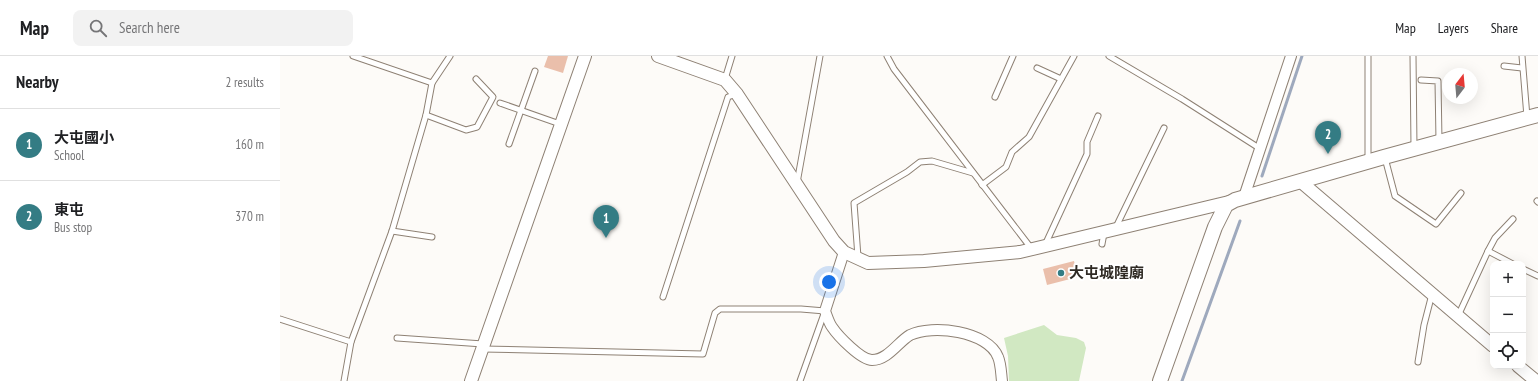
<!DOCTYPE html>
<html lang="en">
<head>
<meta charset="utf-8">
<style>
  :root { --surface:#fff; --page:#f2f2f2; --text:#202124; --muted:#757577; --line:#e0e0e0; --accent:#347c84 }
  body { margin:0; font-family:"PT Sans Narrow","Noto Sans TC",sans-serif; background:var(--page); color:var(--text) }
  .controls { position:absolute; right:12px; bottom:12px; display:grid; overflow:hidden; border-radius:8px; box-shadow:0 4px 16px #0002 }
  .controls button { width:36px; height:36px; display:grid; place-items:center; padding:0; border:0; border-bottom:1px solid var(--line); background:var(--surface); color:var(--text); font:20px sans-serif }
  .compass { position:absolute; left:1162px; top:12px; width:36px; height:36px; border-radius:50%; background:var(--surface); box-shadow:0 4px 16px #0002; rotate:16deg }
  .you { position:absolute; left:549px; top:226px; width:14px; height:14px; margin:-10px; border:3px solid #fff; border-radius:50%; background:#1a73e8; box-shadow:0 0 0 6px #1a73e833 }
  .badge { display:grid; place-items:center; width:26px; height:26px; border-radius:50%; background:var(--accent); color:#fff; font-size:13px; font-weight:700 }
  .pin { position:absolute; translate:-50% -33px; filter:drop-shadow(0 1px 2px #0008) }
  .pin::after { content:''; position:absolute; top:21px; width:14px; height:12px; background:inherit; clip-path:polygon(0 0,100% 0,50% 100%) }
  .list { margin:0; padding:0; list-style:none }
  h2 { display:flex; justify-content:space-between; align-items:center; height:52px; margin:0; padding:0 16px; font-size:17px }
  h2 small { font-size:13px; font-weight:400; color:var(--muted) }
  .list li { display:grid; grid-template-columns:26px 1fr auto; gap:12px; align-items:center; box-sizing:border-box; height:72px; padding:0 16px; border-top:1px solid var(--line) }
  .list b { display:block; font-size:15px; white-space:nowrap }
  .list p { margin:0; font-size:13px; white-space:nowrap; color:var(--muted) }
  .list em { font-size:13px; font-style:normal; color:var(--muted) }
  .icon { flex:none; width:22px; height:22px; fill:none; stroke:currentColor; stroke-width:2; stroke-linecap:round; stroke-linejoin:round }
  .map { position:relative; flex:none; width:1258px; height:325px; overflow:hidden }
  header { display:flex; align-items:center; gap:24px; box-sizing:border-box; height:56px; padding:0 20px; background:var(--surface); border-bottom:1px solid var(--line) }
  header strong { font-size:19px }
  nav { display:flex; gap:22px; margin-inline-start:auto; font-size:14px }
  .search { width:280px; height:36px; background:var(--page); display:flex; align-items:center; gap:10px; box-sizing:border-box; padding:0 14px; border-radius:8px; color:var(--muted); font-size:15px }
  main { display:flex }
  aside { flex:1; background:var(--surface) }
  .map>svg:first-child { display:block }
</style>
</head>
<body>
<header>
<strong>Map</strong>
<div class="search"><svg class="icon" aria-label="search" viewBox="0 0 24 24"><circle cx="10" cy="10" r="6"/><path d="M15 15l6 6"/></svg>Search here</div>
<nav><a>Map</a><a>Layers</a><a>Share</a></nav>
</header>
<main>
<aside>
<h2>Nearby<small>2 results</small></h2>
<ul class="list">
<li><span class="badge">1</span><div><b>大屯國小</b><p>School</p></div><em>160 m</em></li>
<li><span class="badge">2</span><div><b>東屯</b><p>Bus stop</p></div><em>370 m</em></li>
</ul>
</aside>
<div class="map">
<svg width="1258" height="325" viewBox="0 0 1258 325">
  <rect width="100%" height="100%" fill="#fdfbf8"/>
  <path fill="#d1e8c2" d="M 764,269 L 777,279 L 796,282 L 804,286 L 806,292 L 799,325 L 729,325 L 728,300 L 724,282 Z"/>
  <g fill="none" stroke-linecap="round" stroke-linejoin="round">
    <g stroke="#9ea9bd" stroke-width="3">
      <path d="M 982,120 L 1022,0"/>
      <path d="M 902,325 L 960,165"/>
    </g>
  </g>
  <g fill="#eabfab">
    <path d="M 268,0 L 288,0 L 283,17 L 264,11 Z"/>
    <path d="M 794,205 L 798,221 L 767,229 L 763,213 Z"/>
  </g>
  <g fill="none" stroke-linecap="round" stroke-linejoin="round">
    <g stroke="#8e8174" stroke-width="7">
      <g id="service">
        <path d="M 73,0 L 152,27 L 170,0"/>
        <path d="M 607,0 L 614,13 L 751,192"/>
        <path d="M 829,0 L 902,43 L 979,92"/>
        <path d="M 1133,0 L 1134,91"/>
        <path d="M 1242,0 L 1247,61"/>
        <path d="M 1224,10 L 1242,12"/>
        <path d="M 757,12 L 781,23"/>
        <path d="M 445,23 L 452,0"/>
        <path d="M 1141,24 L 1158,25 L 1159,85"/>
        <path d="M 715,41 L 733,0"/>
        <path d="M 220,47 L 280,68"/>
        <path d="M 146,59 L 186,74 L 197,71 L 213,41 L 196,23"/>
        <path d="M 229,88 L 255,15"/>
        <path d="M 1105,102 L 1115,140 L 1156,168 L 1181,137"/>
        <path d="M 1088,104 L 1088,0"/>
        <path d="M 517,127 L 540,0"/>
        <path d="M 702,129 L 726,111 L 732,96 L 749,81 L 794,0"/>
        <path d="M 1257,145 L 1258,146"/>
        <path d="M 836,171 L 884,72"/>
        <path d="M 112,175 L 152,181"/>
        <path d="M 822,188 L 824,177"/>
        <path d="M 765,189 L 807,98 L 807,86 L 818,60"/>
        <path d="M 1208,195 L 1233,208"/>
        <path d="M 578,201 L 574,147 L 627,116 L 640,106 L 652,105 L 693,117"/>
        <path d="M 1243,213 L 1258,220"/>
        <path d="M 383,241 L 448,41 L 456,38"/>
        <path d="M 1178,260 L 1208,195 L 1215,182 L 1233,163"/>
        <path d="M 0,263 L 71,286"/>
        <path d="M 117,282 L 203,288"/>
        <path d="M 203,293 L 423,298 L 435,257 L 440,253 L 521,253 L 545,255 L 520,325"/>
        <path d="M 1138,306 L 1144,269 L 1152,238"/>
        <path d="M 64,325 L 71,286 L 112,175 L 146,59 L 152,27"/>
      </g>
    </g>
    <g stroke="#8e8174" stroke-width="12">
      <g id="minor">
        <path d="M 964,141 L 1011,0"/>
        <path d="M 564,196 L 545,255 C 547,260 549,267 552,271 C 558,280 581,304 592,304 C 608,304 618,286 630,279 C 652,268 708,275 718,301 C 721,308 721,317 722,325"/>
      </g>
    </g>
    <g stroke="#8e8174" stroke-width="14">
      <g id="tertiary">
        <path d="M 378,0 L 445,24 L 457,38 L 554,185 L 564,196 L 588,207 L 644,205 L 740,196 L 949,146"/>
        <path d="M 1020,125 L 1213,290"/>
        <path d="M 1238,310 L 1256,325"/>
        <path d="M 191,325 L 305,0"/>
      </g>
    </g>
    <g stroke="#8e8174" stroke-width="16">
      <path id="secondary" d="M 880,325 L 935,171 L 946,149 L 955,144 L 1104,101 L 1258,59"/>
    </g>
    <use href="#service" stroke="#fff" stroke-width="5"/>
    <use href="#minor" stroke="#fff" stroke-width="10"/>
    <use href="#tertiary" stroke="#fff" stroke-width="12"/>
    <use href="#secondary" stroke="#fff" stroke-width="14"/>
  </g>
  <circle fill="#347c84" stroke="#fff" stroke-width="1.5" cx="781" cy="217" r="4"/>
  <g text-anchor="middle" stroke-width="4" stroke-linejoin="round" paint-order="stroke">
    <g font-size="15" font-weight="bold" fill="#2f2a24" stroke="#fff" text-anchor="start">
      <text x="789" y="222">大屯城隍廟</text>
    </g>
  </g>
</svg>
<div class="controls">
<button>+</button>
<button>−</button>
<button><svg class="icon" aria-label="locate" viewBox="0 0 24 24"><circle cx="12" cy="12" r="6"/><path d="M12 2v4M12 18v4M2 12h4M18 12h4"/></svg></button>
</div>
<svg class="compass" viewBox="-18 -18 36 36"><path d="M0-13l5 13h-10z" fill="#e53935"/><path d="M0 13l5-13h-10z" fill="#757577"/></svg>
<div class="you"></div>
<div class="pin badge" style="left:326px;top:182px">1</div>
<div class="pin badge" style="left:1048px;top:98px">2</div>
</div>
</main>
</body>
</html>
